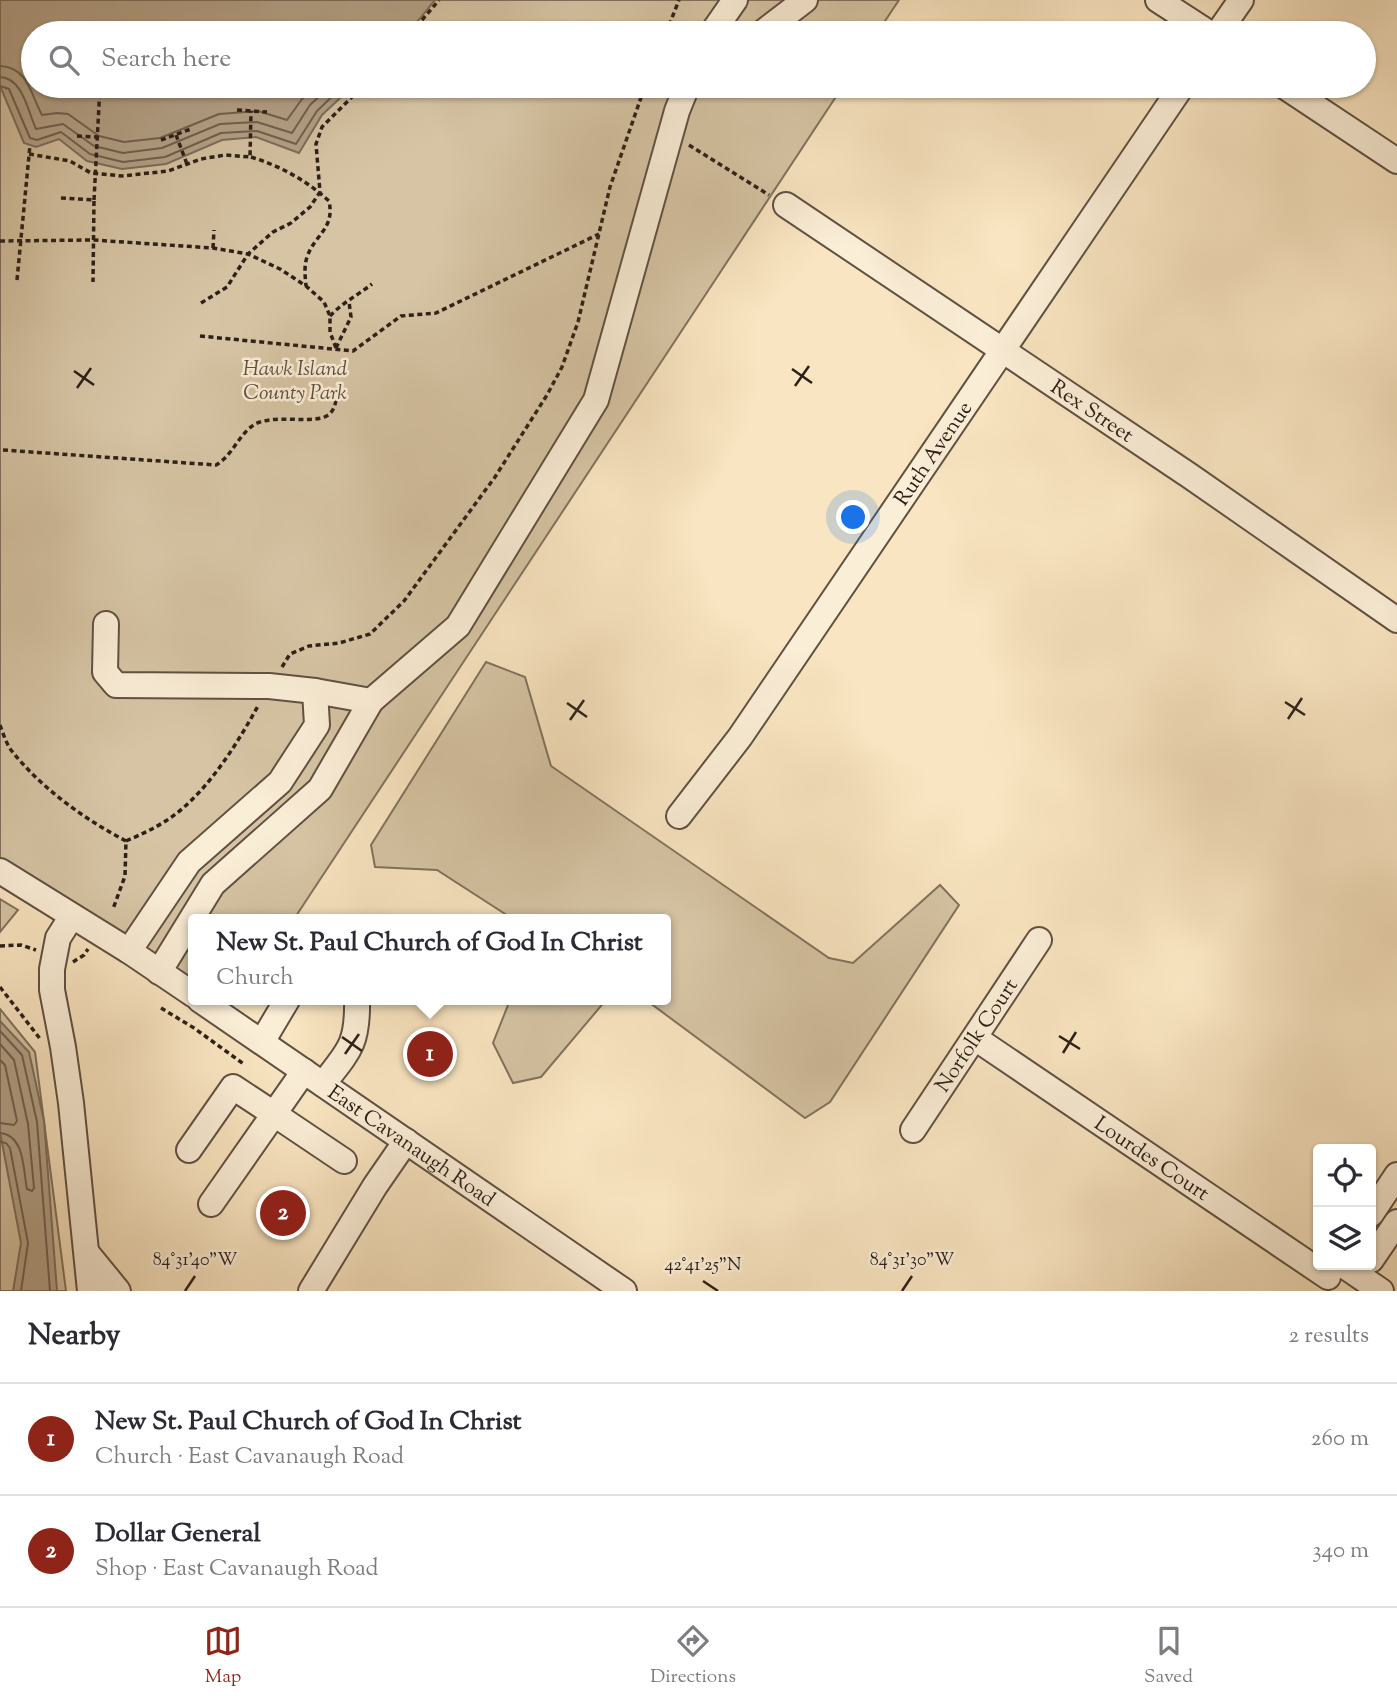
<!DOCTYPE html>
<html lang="en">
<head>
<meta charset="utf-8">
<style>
  :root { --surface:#fff; --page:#f7f7f7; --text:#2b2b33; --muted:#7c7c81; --line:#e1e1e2; --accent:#8f2418 }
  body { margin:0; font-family:"Sorts Mill Goudy",serif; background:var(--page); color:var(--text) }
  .controls { position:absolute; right:21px; bottom:21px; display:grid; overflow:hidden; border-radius:7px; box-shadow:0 2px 5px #0004 }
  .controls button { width:63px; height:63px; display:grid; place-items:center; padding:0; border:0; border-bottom:2px solid var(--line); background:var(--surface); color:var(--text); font:35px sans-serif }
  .you { position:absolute; left:854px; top:518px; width:24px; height:24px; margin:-18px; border:5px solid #fff; border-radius:50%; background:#1a73e8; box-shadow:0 0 0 10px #1a73e833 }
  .badge { display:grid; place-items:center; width:46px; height:46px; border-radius:50%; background:var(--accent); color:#fff; font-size:23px; font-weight:700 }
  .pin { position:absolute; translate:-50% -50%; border:4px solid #fff; box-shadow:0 2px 7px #0006 }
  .popup { position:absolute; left:188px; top:914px; width:483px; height:91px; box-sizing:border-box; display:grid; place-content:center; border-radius:7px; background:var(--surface); filter:drop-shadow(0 2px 5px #0005); font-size:23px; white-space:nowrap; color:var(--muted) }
  .popup b { font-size:26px; color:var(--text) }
  .popup::after { content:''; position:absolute; left:50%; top:100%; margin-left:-14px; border:14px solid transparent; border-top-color:var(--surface) }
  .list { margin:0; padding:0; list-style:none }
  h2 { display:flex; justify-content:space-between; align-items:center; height:91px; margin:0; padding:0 28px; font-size:30px }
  h2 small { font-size:23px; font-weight:400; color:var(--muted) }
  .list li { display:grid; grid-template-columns:46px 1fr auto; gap:21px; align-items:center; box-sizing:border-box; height:112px; padding:0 28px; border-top:2px solid var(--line) }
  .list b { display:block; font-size:26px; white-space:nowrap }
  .list p { margin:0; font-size:23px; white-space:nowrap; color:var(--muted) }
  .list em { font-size:23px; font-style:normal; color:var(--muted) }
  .icon { flex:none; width:38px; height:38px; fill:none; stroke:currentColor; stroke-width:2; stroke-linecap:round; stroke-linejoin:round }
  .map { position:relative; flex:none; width:1397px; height:1291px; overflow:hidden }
  .search { position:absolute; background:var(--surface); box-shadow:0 2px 5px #0004; left:21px; right:21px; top:21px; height:77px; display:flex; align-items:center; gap:18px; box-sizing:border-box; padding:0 24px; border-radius:38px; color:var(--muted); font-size:26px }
  .sheet { height:315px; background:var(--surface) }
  nav { display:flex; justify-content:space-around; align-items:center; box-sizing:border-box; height:98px; border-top:2px solid var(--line); background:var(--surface); font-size:19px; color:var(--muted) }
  nav a { display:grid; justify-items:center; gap:4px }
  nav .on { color:var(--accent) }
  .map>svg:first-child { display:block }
</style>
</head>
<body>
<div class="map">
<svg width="1397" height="1291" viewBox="0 0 1397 1291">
  <rect width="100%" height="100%" fill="#f9e5c1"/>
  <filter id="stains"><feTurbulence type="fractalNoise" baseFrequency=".00286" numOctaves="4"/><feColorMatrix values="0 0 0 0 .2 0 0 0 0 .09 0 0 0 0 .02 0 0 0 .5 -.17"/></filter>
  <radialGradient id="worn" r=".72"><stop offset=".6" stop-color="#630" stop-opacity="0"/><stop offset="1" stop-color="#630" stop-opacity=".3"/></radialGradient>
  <g fill="#d6c4a4" stroke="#82725e" stroke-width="2">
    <path d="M 0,0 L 899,0 L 877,33 L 33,33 L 33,86 L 843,86 L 294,919 L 194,919 L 194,996 L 0,866 Z"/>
    <path d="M 486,662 L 525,677 L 551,766 L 829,958 L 853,963 L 940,885 L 959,905 L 830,1102 L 805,1118 L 646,1000 L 666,1000 L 666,919 L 513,919 L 437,870 L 375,867 L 371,845 Z"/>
    <path d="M 0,899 L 18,910 L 0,932 Z"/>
    <path d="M 510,1000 L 606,1000 L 541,1077 L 513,1083 L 493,1043 Z"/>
    <path d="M 0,1009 L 35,1052 L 66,1291 L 0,1291 Z"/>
  </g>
  <g fill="#b4a288" stroke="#7e6e5c" stroke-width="2">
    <path d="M 0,0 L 435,0 L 408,33 L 33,33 L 33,86 L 353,86 L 322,115 L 299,153 L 256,137 L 222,140 L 166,164 L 122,169 L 87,161 L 59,139 L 36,147 L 24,143 L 0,86 Z"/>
    <path d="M 0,1021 L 29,1052 L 44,1121 L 57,1291 L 13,1291 L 21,1243 L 0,1132 Z"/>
  </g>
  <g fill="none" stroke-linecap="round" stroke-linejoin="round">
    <g stroke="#706150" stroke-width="2">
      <path d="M 0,66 C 28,67 31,95 42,115 L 57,113 L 68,114 L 99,136 L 124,142 L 160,138 L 219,114 L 258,111 L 287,120 L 302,99 L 315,86"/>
      <path d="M 0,77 C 23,78 28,112 36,129 L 63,124 L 94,146 L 123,153 L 162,148 L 220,124 L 257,122 L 292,133 L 310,105 L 330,86"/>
      <path d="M 0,86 L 9,89 L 30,138 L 37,140 L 61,132 L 90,154 L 123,162 L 165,157 L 221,133 L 257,131 L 296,144 L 317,111 L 343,86"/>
      <path d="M 0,1031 L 22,1055 L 37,1122 L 50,1291"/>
      <path d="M 0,1044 L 14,1060 L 28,1124 L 34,1188 L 32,1191 L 27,1189 C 23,1170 25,1135 0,1133"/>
      <path d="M 0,1060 L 5,1065 L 17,1121 L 14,1125 L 0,1123"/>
      <path d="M 0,1142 L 6,1143 L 10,1148 L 28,1243 L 21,1291"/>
    </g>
    <g stroke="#605143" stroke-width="28">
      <g id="minor">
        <path d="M 1158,0 L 1209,33"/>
        <path d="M 712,33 L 735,0"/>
        <path d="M 762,33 L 805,0"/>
        <path d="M 1218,33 L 1241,0"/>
        <path d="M 1284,86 L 1397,161"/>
        <path id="s1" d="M 786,205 L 1190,476 L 1397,620"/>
        <path d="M 106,624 L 105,672 L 116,685 L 269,686 L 315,691 L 371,701"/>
        <path id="s2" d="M 679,816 L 740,737 L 1182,86"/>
        <path d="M 0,871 L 129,951 L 194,995"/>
        <path d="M 72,916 L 58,938 L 52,969 L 52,990 L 63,1047 L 71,1103 L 90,1291"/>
        <path d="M 129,951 L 189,862 L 280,782 L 317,725 L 315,691"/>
        <path d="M 159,972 L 213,884 L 320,789 L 371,701 L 458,626 L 596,400 L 677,111 L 687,86"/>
        <path id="s3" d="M 200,1000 L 624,1291"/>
        <path id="s4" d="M 975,1038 L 1328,1277"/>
        <path d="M 262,1042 L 287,1000"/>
        <path d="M 304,1071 L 274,1114 L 344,1161"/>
        <path d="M 323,1084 C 349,1051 358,1044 357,1000"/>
        <path id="s5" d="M 913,1130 L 1039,940"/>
        <path d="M 189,1150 L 233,1087 L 274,1114 L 211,1204"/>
        <path d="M 1371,1214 L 1397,1175"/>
        <path d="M 87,1253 L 118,1291"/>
        <path d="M 1371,1260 L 1397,1222"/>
        <path d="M 1343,1265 L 1381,1291"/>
        <path d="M 311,1291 L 375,1186 L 406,1141"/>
      </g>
    </g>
    <g stroke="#2d2019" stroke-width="3.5" stroke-dasharray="5 3.5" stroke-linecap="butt">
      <path d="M 411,33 L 439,0"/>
      <path d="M 666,33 L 679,0"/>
      <path d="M 237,110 L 267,112"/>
      <path d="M 176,135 L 187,164"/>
      <path d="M 77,136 L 98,137"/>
      <path d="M 161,140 L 191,129"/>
      <path d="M 689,145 L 769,195"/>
      <path d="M 29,154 L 70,161 L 91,173 L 122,176 L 168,171 L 201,159 L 225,155 L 250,157 L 251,111"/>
      <path d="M 251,157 C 280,166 306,180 329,201 C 335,229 315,234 307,257 C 304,266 305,276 306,286"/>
      <path d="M 61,198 L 94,200 L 93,282"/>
      <path d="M 94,200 L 100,86"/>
      <path d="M 0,241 L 93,240 L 213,248 L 248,254 L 280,269 L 306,286 L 324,302 L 330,316 L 330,332 L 336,348"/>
      <path d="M 213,248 L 214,230"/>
      <path d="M 17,280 L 30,145"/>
      <path d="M 201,303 L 227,287 L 248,254 L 273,232 L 291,223 L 310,207 L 320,192 L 316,144 L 322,127 L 363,86"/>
      <path d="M 330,316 C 342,303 358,295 372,284"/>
      <path d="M 200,336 L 353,351 L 401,316 L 436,313 L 599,234"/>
      <path d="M 336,348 L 351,317 L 349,302"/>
      <path d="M 3,450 L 216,465 C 234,455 241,428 260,422 C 280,416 302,422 322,418 C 334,414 335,406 337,395"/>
      <path d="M 282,667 L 290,654 L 309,646 L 339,643 L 370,634 L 404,601 L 495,477 L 547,395 L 562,367 L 578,322 L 610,187 L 645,86"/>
      <path d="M 0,725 C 3,733 6,743 11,750 C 41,788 84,819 126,841 L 125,876 L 113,909"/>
      <path d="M 126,841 C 147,832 166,823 183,808 C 214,781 238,742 258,706"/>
      <path d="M 0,946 L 21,945 L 36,950"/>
      <path d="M 73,962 L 84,955 L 88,949"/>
      <path d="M 0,987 L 41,1040"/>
      <path d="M 161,1008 L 194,1028 L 245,1065"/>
    </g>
    <use href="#minor" stroke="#fbeed7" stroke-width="24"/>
  </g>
  <path fill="none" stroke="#2d2019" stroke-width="2.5" d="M 792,369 L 812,383M 74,371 L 94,385M 795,386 L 809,366M 77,388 L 91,368M 1285,702 L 1305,715M 567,703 L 587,717M 1288,719 L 1302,698M 570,720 L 584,700M 1059,1036 L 1080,1049M 342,1037 L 362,1051M 1063,1053 L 1076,1032M 345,1054 L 359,1034M 703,1281 L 718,1291M 185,1291 L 195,1276M 902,1291 L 912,1276"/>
  <g text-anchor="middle" stroke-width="5" stroke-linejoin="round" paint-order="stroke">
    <g font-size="21" font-style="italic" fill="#605143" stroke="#fbeed7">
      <text x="295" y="375">Hawk Island<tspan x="295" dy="24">County Park</tspan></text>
    </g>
    <g font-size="21" fill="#2d2019" stroke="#fbeed7">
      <text dy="7" stroke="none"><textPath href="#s1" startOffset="369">Rex Street</textPath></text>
      <text dy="7" stroke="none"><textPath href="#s2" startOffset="443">Ruth Avenue</textPath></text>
      <text dy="7" stroke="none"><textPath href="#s5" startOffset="114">Norfolk Court</textPath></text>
      <text dy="7" stroke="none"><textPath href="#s3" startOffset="257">East Cavanaugh Road</textPath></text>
      <text dy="7" stroke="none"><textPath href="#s4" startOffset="214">Lourdes Court</textPath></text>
    </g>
  </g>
  <g font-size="18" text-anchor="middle" fill="#2d2019" stroke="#fbeed7" stroke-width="5" stroke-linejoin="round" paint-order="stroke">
    <text x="195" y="1265">84°31'40"W</text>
    <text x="912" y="1265">84°31'30"W</text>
    <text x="703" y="1270">42°41'25"N</text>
  </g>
  <rect width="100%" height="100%" filter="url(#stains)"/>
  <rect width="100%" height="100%" fill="url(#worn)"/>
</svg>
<div class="controls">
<button><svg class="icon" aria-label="locate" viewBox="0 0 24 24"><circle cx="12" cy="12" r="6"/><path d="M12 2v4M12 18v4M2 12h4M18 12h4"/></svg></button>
<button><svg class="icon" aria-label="layers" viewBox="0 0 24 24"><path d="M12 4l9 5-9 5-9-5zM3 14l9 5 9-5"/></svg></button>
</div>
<div class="you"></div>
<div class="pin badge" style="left:430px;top:1054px">1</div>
<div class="popup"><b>New St. Paul Church of God In Christ</b>Church</div>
<div class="pin badge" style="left:283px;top:1213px">2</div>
<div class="search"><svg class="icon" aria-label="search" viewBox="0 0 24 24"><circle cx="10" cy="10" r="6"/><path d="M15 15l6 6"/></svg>Search here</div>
</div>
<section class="sheet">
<h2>Nearby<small>2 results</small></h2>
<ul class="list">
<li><span class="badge">1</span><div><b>New St. Paul Church of God In Christ</b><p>Church · East Cavanaugh Road</p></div><em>260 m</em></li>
<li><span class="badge">2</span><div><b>Dollar General</b><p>Shop · East Cavanaugh Road</p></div><em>340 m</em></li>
</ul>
</section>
<nav>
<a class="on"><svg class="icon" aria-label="map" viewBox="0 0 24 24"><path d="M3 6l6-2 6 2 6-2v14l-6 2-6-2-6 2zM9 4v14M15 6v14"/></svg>Map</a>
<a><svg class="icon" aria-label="directions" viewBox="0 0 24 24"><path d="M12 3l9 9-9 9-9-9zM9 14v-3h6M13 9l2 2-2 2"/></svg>Directions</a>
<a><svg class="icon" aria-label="saved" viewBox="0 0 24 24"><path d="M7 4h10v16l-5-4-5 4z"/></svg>Saved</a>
</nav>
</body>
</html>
